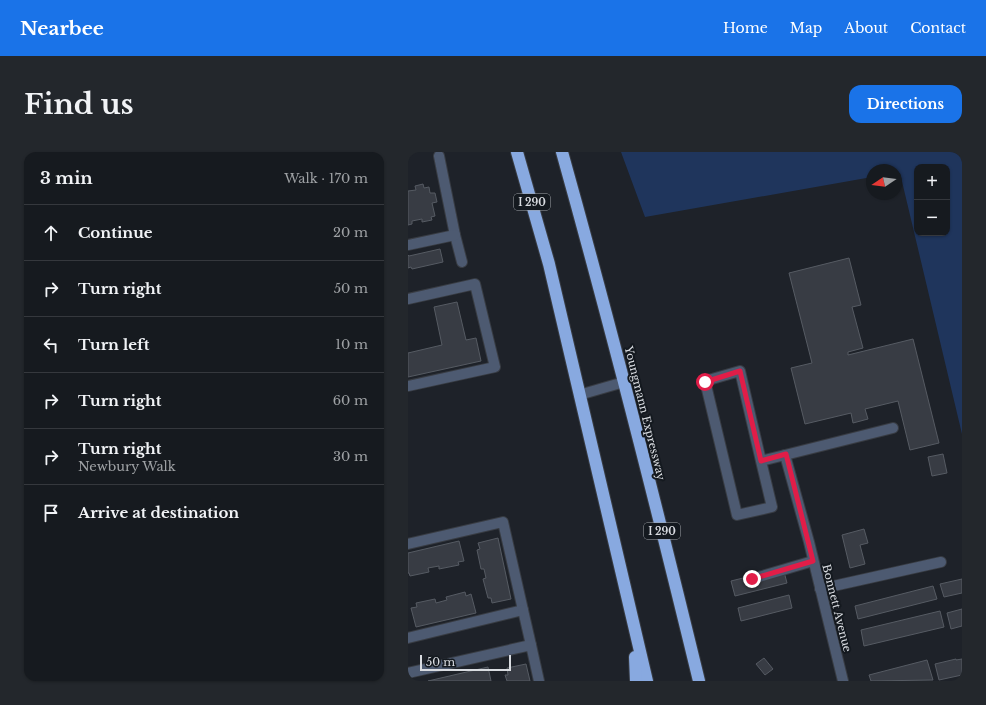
<!DOCTYPE html>
<html lang="en">
<head>
<meta charset="utf-8">
<style>
  :root { --surface:#161a1f; --page:#23272c; --text:#f1f3f6; --muted:#9ea1a4; --line:#35383d; --accent:#1a73e8 }
  body { margin:0; font-family:"Libre Baskerville",serif; background:var(--page); color:var(--text) }
  .controls { position:absolute; right:12px; top:12px; display:grid; overflow:hidden; border-radius:8px; box-shadow:0 1px 3px #0004 }
  .controls button { width:36px; height:36px; display:grid; place-items:center; padding:0; border:0; border-bottom:1px solid var(--line); background:var(--surface); color:var(--text); font:20px sans-serif }
  .compass { position:absolute; left:458px; top:12px; width:36px; height:36px; border-radius:50%; background:var(--surface); box-shadow:0 1px 3px #0004; rotate:257deg }
  .scale { position:absolute; left:12px; bottom:10px; width:91px; box-sizing:border-box; padding-left:4px; border:2px solid #d9dce1; border-top:0; font-size:11px; line-height:14px; white-space:nowrap; color:#d9dce1; -webkit-text-stroke:3px #14191f; paint-order:stroke }
  .stop { position:absolute; width:12px; height:12px; margin:-9px; border:3px solid #e11d48; border-radius:50%; background:#fff }
  .stop.end { background:#e11d48; border-color:#fff; box-shadow:0 1px 4px #0008 }
  .list { margin:0; padding:0; list-style:none }
  h2 { display:flex; justify-content:space-between; align-items:center; height:52px; margin:0; padding:0 16px; font-size:17px }
  h2 small { font-size:13px; font-weight:400; color:var(--muted) }
  .list li { display:grid; grid-template-columns:26px 1fr auto; gap:12px; align-items:center; box-sizing:border-box; height:56px; padding:0 16px; border-top:1px solid var(--line) }
  .list b { display:block; font-size:15px; white-space:nowrap }
  .list p { margin:0; font-size:13px; white-space:nowrap; color:var(--muted) }
  .list em { font-size:13px; font-style:normal; color:var(--muted) }
  .icon { flex:none; width:22px; height:22px; fill:none; stroke:currentColor; stroke-width:2; stroke-linecap:round; stroke-linejoin:round }
  .map { position:relative; flex:none; width:554px; height:529px; overflow:hidden; border-radius:12px }
  header { display:flex; align-items:center; gap:24px; box-sizing:border-box; height:56px; padding:0 20px; background:var(--accent); color:#fff }
  header strong { font-size:19px }
  nav { display:flex; gap:22px; margin-inline-start:auto; font-size:14px }
  .intro { display:flex; align-items:center; justify-content:space-between; box-sizing:border-box; height:96px; padding:0 24px }
  h1 { margin:0; font-size:28px }
  .button { padding:10px 18px; border-radius:12px; background:var(--accent); color:#fff; font-size:14px; font-weight:700 }
  main { display:flex; gap:24px; padding:0 24px }
  aside { flex:1; background:var(--surface); border-radius:12px; box-shadow:0 1px 3px #0004 }
  .map>svg:first-child { display:block }
</style>
</head>
<body>
<header>
<strong>Nearbee</strong>
<nav><a>Home</a><a>Map</a><a>About</a><a>Contact</a></nav>
</header>
<div class="intro"><h1>Find us</h1><a class="button">Directions</a></div>
<main>
<aside>
<h2>3 min<small>Walk · 170 m</small></h2>
<ul class="list">
<li><svg class="icon" aria-label="ahead" viewBox="0 0 24 24"><path d="M12 20V5M6 11l6-6 6 6"/></svg><div><b>Continue</b></div><em>20 m</em></li>
<li><svg class="icon" aria-label="right" viewBox="0 0 24 24"><path d="M7 20v-9h11M14 6l5 5-5 5"/></svg><div><b>Turn right</b></div><em>50 m</em></li>
<li><svg class="icon" aria-label="left" viewBox="0 0 24 24"><path d="M17 20v-9H6M10 6l-5 5 5 5"/></svg><div><b>Turn left</b></div><em>10 m</em></li>
<li><svg class="icon" aria-label="right" viewBox="0 0 24 24"><path d="M7 20v-9h11M14 6l5 5-5 5"/></svg><div><b>Turn right</b></div><em>60 m</em></li>
<li><svg class="icon" aria-label="right" viewBox="0 0 24 24"><path d="M7 20v-9h11M14 6l5 5-5 5"/></svg><div><b>Turn right</b><p>Newbury Walk</p></div><em>30 m</em></li>
<li><svg class="icon" aria-label="arrive" viewBox="0 0 24 24"><path d="M6 21V4h12l-3 4 3 4H6"/></svg><div><b>Arrive at destination</b></div></li>
</ul>
</aside>
<div class="map">
<svg width="554" height="529" viewBox="0 0 554 529">
  <rect width="100%" height="100%" fill="#1e2229"/>
  <path fill="#1f355c" fill-rule="evenodd" d="M 213,0 L 554,0 L 554,282 L 492,21 L 488,21 L 488,18 L 464,18 L 464,25 L 237,65 ZM 509,15 L 539,15 L 539,81 L 509,81 Z"/>
  <g fill="#383c44" stroke="#565b63">
    <path d="M 15,32 L 16,36 L 21,35 L 22,41 L 27,41 L 29,50 L 24,51 L 27,64 L 23,65 L 24,68 L 14,70 L 14,67 L 4,69 L 4,72 L 0,73 L 0,39 L 8,38 L 7,34 Z"/>
    <path d="M 32,97 L 35,110 L 4,117 L 3,115 L 0,116 L 0,103 L 1,104 Z"/>
    <path d="M 441,106 L 453,153 L 444,155 L 455,196 L 440,200 L 440,203 L 505,187 L 531,291 L 502,298 L 490,249 L 457,257 L 460,267 L 445,271 L 443,261 L 397,272 L 383,216 L 404,211 L 381,121 Z"/>
    <path d="M 49,150 L 58,188 L 68,186 L 73,209 L 0,225 L 0,201 L 34,193 L 26,155 Z"/>
    <path d="M 535,302 L 539,321 L 524,324 L 520,305 Z"/>
    <path d="M 456,377 L 460,391 L 452,393 L 457,412 L 442,416 L 434,383 Z"/>
    <path d="M 90,386 L 103,447 L 84,451 L 83,446 L 80,446 L 75,427 L 78,426 L 76,417 L 73,417 L 69,398 L 72,397 L 70,391 Z"/>
    <path d="M 51,389 L 56,409 L 50,410 L 51,413 L 31,417 L 31,414 L 20,416 L 21,420 L 2,424 L 1,421 L 0,421 L 0,401 Z"/>
    <path d="M 375,416 L 379,431 L 327,444 L 323,429 Z"/>
    <path d="M 554,427 L 554,441 L 536,445 L 532,432 Z"/>
    <path d="M 525,434 L 529,447 L 450,467 L 447,454 Z"/>
    <path d="M 57,440 L 58,444 L 63,442 L 68,461 L 8,475 L 3,456 L 9,455 L 8,451 L 27,447 L 28,451 L 39,448 L 38,445 Z"/>
    <path d="M 381,443 L 384,456 L 333,469 L 330,456 Z"/>
    <path d="M 554,457 L 554,474 L 543,477 L 539,461 Z"/>
    <path d="M 532,459 L 536,475 L 456,494 L 453,478 Z"/>
    <path d="M 356,506 L 365,517 L 357,523 L 348,512 Z"/>
    <path d="M 548,507 L 548,508 L 554,507 L 554,523 L 531,528 L 527,512 Z"/>
    <path d="M 519,508 L 525,528 L 463,529 L 461,523 Z"/>
    <path d="M 118,512 L 122,529 L 99,529 L 97,523 L 100,523 L 99,516 Z"/>
    <path d="M 80,515 L 83,529 L 20,529 Z"/>
  </g>
  <g fill="none" stroke-linecap="round" stroke-linejoin="round">
    <g stroke="#383c43" stroke-width="12">
      <g id="minor">
        <path d="M 31,4 L 47,83 L 54,110"/>
        <path d="M 0,93 L 47,83"/>
        <path d="M 0,147 L 67,132 L 87,215 L 0,234"/>
        <path d="M 171,243 L 216,230"/>
        <path d="M 377,303 L 485,276"/>
        <path d="M 353,309 L 364,355 L 329,363 L 297,229 L 332,219 L 353,309 L 377,303 L 401,390 L 435,529"/>
        <path d="M 0,392 L 95,370 L 115,458 L 0,486"/>
        <path d="M 344,427 L 405,409"/>
        <path d="M 412,437 L 533,410"/>
        <path d="M 115,458 L 123,493"/>
        <path d="M 0,521 L 123,493 L 131,529"/>
      </g>
    </g>
    <g stroke="#383c43" stroke-width="14">
      <g id="highway">
        <path d="M 109,0 L 141,112 L 239,529"/>
        <path d="M 154,0 C 203,175 248,352 291,529"/>
        <path d="M 227,505 L 228,529"/>
      </g>
    </g>
    <use href="#minor" stroke="#4d5a71" stroke-width="10"/>
    <use href="#highway" stroke="#88a9e0" stroke-width="12"/>
  </g>
  <g fill="none" stroke-linecap="round" stroke-linejoin="round">
    <path stroke="#e11d48" stroke-width="5" d="M 297,230 L 332,219 L 353,309 L 378,302 L 405,409 L 344,427"/>
  </g>
  <g text-anchor="middle" stroke-width="4" stroke-linejoin="round" paint-order="stroke">
    <g fill="#14191f" stroke="#9ea2a7" stroke-width="1">
      <rect x="106" y="42" width="36" height="16" rx="3"/>
      <rect x="236" y="371" width="36" height="16" rx="3"/>
    </g>
    <g font-size="10" font-weight="bold" fill="#d9dce1">
      <text x="124" y="54">I 290</text>
      <text x="254" y="383">I 290</text>
    </g>
    <g font-size="11" fill="#d9dce1" stroke="#14191f">
      <text transform="translate(237 261) rotate(76)" y="4">Youngmann Expressway</text>
      <text transform="translate(429 456) rotate(76)" y="4">Bonnett Avenue</text>
    </g>
  </g>
</svg>
<div class="controls">
<button>+</button>
<button>−</button>
</div>
<svg class="compass" viewBox="-18 -18 36 36"><path d="M0-13l5 13h-10z" fill="#e53935"/><path d="M0 13l5-13h-10z" fill="#9ea1a4"/></svg>
<div class="scale">50 m</div>
<div class="stop" style="left:297px;top:230px"></div>
<div class="stop end" style="left:344px;top:427px"></div>
</div>
</main>
</body>
</html>
